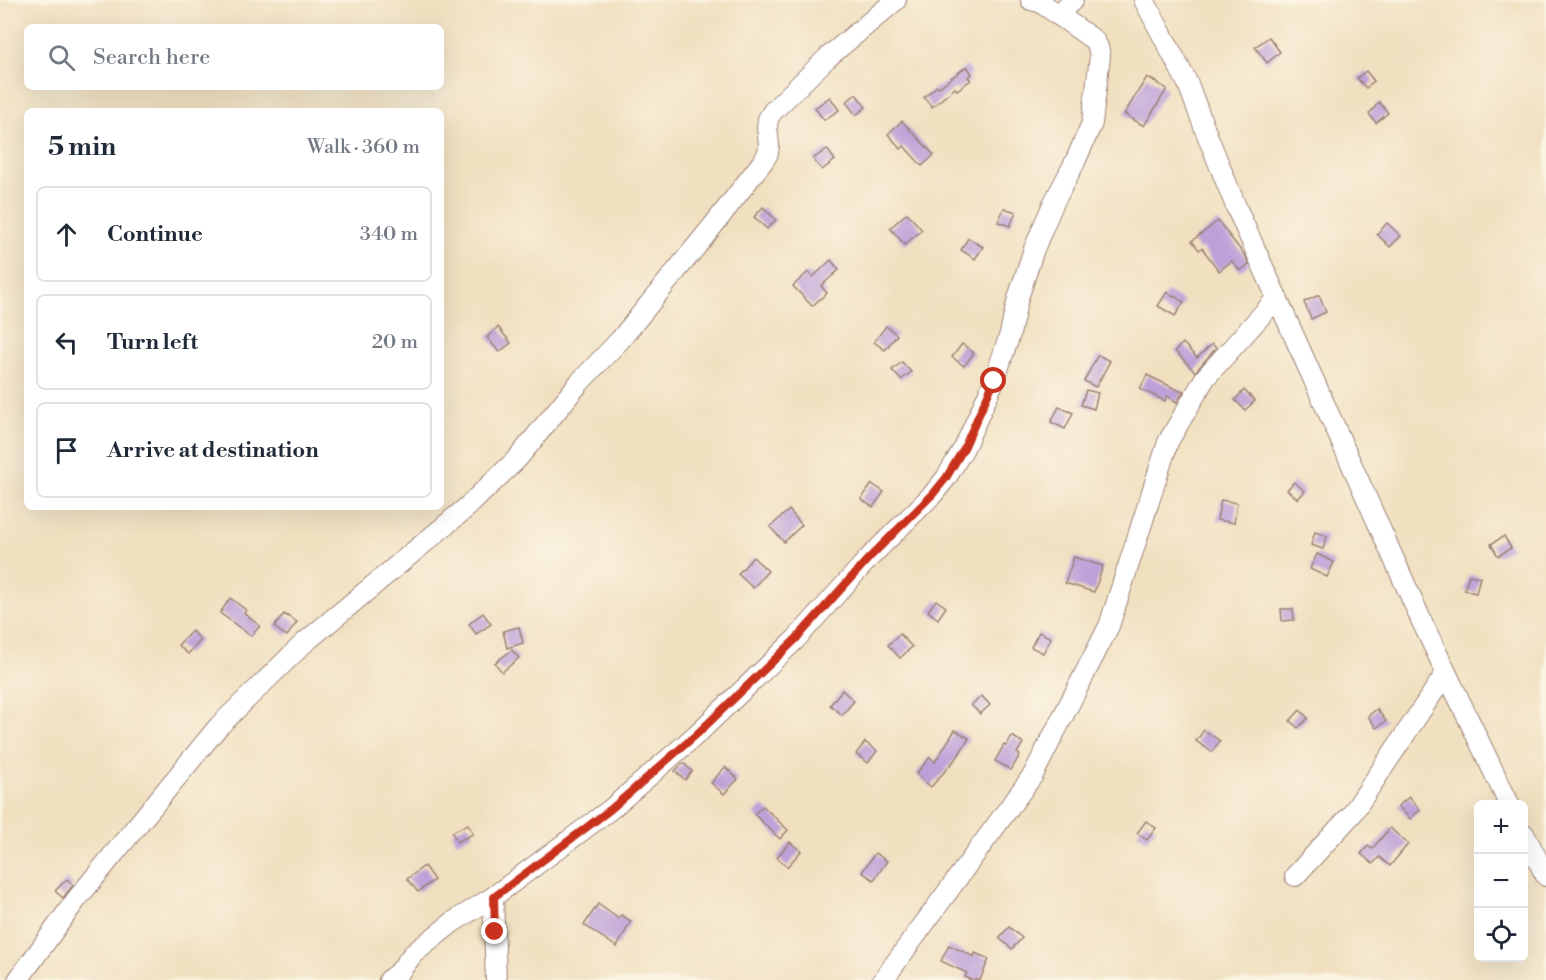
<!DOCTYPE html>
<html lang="en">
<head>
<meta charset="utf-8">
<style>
  :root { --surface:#fff; --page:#f6f6f7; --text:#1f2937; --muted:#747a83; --line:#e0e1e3 }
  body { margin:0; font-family:"Libre Bodoni",serif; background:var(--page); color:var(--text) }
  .controls { position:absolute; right:18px; bottom:18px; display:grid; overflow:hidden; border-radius:9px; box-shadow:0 6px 24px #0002 }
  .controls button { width:54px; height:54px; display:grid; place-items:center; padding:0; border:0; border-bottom:2px solid var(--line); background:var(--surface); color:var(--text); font:30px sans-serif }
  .stop { position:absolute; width:18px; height:18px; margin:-14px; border:4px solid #c8321e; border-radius:50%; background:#fff }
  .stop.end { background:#c8321e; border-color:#fff; box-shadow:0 2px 6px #0008 }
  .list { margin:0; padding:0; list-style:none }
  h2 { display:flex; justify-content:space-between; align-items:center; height:78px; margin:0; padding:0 24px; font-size:26px }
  h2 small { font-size:20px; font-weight:400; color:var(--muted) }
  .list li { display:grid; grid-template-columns:39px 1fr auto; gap:18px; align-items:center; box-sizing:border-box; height:96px; margin:0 12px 12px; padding:0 12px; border:2px solid var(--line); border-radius:9px }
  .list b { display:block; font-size:22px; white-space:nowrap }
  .list em { font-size:20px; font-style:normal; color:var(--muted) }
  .icon { flex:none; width:33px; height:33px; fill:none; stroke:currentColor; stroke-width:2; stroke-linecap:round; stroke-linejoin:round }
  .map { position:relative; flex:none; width:1546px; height:980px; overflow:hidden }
  .search { position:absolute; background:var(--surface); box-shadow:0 6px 24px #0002; left:24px; top:24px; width:420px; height:66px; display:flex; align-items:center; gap:15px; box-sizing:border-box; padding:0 21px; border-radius:9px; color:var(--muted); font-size:22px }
  .panel { position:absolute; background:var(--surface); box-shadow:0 6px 24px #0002; left:24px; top:108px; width:420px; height:402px; border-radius:9px }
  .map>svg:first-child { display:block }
</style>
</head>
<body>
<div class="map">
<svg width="1546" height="980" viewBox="0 0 1546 980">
  <rect width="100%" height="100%" fill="#fcf5e5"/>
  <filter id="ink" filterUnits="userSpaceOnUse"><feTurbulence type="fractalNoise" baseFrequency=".0167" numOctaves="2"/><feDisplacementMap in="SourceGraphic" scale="12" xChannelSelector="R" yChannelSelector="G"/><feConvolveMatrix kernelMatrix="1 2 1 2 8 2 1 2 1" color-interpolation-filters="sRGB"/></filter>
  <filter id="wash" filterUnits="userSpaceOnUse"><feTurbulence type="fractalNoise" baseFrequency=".008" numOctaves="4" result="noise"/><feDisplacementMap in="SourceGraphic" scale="24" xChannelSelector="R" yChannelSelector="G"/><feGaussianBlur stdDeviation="1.35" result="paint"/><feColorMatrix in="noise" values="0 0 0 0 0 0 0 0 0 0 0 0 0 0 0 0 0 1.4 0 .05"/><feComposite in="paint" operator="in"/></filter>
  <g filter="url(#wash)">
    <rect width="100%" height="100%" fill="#f0e0c0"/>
    <g id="blocks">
      <g fill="#bda0d8">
        <path d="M 1269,37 L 1280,52 L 1267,63 L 1255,47 Z"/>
        <path d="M 967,66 L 972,74 L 968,77 L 971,80 L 957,90 L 955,88 L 932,107 L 924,97 L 937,86 L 939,87 Z"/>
        <path d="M 1366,71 L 1374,81 L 1366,88 L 1357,78 Z"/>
        <path d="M 1147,77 L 1167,89 L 1144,126 L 1124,114 Z"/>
        <path d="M 856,94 L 866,107 L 856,115 L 846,102 Z"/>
        <path d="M 830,97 L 839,110 L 824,120 L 815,108 Z"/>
        <path d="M 1379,102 L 1388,113 L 1376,123 L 1369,114 Z"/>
        <path d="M 902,121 L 934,155 L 922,166 L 904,146 L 901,149 L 888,134 Z"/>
        <path d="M 827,149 L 835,160 L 822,170 L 813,159 Z"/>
        <path d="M 763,207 L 776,220 L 767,229 L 754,217 Z"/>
        <path d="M 1004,208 L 1016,212 L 1010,226 L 998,222 Z"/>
        <path d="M 907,213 L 922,230 L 905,245 L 890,228 Z"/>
        <path d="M 1218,221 L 1246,257 L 1249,264 L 1240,271 L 1232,261 L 1219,271 L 1202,248 L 1199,250 L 1192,241 Z"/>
        <path d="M 1387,223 L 1401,236 L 1390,247 L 1377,234 Z"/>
        <path d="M 968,238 L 983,247 L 975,259 L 961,250 Z"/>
        <path d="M 831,260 L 839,270 L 821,286 L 827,293 L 812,306 L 793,286 L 808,272 L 813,277 Z"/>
        <path d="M 1167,292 L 1184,302 L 1175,316 L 1158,306 Z"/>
        <path d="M 1319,295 L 1326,312 L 1311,319 L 1304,302 Z"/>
        <path d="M 886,326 L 897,335 L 885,350 L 874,342 Z"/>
        <path d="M 498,327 L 511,343 L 499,352 L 487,337 Z"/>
        <path d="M 1183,343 L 1197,358 L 1212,344 L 1216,348 L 1195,372 L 1175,351 Z"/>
        <path d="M 962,344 L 974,353 L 964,366 L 952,357 Z"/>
        <path d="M 1098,355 L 1110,361 L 1096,387 L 1084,381 Z"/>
        <path d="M 902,362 L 911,372 L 901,380 L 892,370 Z"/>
        <path d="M 1147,375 L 1180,391 L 1181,390 L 1184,391 L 1177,402 L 1167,396 L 1165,401 L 1140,389 Z"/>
        <path d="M 1086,390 L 1098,393 L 1094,409 L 1081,405 Z"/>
        <path d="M 1244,390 L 1255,401 L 1245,410 L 1235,400 Z"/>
        <path d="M 1059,407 L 1073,413 L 1065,429 L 1051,422 Z"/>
        <path d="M 1294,482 L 1305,491 L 1298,499 L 1287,490 Z"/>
        <path d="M 872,484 L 884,492 L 873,507 L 861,499 Z"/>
        <path d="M 1221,500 L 1237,503 L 1234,523 L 1217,520 Z"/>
        <path d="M 789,510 L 802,525 L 784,542 L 770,527 Z"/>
        <path d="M 1315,532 L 1327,536 L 1323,549 L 1311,545 Z"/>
        <path d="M 1504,536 L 1511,548 L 1498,556 L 1491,544 Z"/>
        <path d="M 1317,554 L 1334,562 L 1327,577 L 1310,569 Z"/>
        <path d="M 753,557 L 768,571 L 753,588 L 738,574 Z"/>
        <path d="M 1074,557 L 1103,566 L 1094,592 L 1065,583 Z"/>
        <path d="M 1469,575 L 1480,577 L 1476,593 L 1464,590 Z"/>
        <path d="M 230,598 L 246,610 L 244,613 L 260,626 L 251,636 L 220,613 Z"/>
        <path d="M 936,600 L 946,607 L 938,619 L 928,611 Z"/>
        <path d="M 1281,609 L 1293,609 L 1294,620 L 1282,621 Z"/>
        <path d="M 483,613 L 491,624 L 476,634 L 469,624 Z"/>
        <path d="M 284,614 L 297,622 L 287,636 L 274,627 Z"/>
        <path d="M 519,627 L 523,643 L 507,648 L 503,631 Z"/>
        <path d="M 192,631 L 201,640 L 188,654 L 178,645 Z"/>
        <path d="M 1039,632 L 1051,638 L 1043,653 L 1031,647 Z"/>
        <path d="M 900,634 L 912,647 L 900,658 L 888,645 Z"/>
        <path d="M 512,650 L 519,658 L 502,672 L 495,663 Z"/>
        <path d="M 842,690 L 854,701 L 842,715 L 830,705 Z"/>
        <path d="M 982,696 L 990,705 L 980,714 L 971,705 Z"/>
        <path d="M 1377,709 L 1386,721 L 1376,728 L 1368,716 Z"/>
        <path d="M 1300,710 L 1308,718 L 1298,728 L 1290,721 Z"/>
        <path d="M 955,730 L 969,738 L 958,756 L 931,787 L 916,774 L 930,757 L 935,762 Z"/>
        <path d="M 1204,730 L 1220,741 L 1212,752 L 1196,741 Z"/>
        <path d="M 1012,736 L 1023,743 L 1017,753 L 1020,755 L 1011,770 L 995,761 L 1004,745 L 1006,746 Z"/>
        <path d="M 865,742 L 877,751 L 868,763 L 856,754 Z"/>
        <path d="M 683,763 L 692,771 L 685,780 L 675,771 Z"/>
        <path d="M 725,767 L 738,779 L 724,794 L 711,783 Z"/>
        <path d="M 1409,797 L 1420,810 L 1410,819 L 1398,806 Z"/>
        <path d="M 763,806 L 788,830 L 780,839 L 754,814 Z"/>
        <path d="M 1146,821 L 1156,828 L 1147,840 L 1137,833 Z"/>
        <path d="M 468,824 L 473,834 L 457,842 L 452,832 Z"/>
        <path d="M 1390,828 L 1408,844 L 1390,866 L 1379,857 L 1373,864 L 1361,854 L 1368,846 L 1372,849 Z"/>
        <path d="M 790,842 L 801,851 L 787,867 L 777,857 Z"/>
        <path d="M 875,853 L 887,861 L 874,880 L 862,872 Z"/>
        <path d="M 424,866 L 434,880 L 418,892 L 407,879 Z"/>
        <path d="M 67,879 L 73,885 L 63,898 L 55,891 Z"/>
        <path d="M 598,904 L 619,919 L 621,915 L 631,921 L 617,947 L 584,925 Z"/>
        <path d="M 1009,927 L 1022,938 L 1012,949 L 999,938 Z"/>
        <path d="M 949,945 L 974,957 L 975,953 L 989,959 L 980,980 L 971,980 L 965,977 L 967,973 L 941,961 Z"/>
      </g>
    </g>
  </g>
  <g filter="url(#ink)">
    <use href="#blocks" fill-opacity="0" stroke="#9d8076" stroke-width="1.5"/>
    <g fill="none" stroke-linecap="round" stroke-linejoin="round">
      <g stroke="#9d8076" stroke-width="22">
        <g id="minor">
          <path d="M 1144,0 L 1188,84 L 1206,132 L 1237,209 L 1277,298 L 1423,624 L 1509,804"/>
          <path d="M 1058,15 L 1073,0"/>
          <path d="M 1524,834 L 1546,876"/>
          <path d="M 1295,876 L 1352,814 L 1446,673"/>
          <path d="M 493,897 L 496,980"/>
          <path d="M 18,980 L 76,900 L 218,727 L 303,644 L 466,508 L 518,458 L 579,383 L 620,340 L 716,222 L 764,160 L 768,153 L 769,145 L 767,127 L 768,119 L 773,111 L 827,58 L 896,0"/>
          <path d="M 389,980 L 400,971 L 413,954 L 453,922 L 493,897 L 611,809 L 697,734 L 796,639 L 868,559 L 933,494 L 946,478 L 964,448 L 994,381 L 1010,334 L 1018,298 L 1034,249 L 1053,204 L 1075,162 L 1092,123 L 1100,56 L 1098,47 L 1094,40 L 1040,2 L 1031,0"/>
          <path d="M 883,980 L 1033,775 L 1109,626 L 1168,442 L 1205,378 L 1277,298"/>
        </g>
      </g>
      <use href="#minor" stroke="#fff" stroke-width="20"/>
    </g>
  </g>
  <g fill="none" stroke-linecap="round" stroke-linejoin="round" filter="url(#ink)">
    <path stroke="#c8321e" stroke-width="8" d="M 495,932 L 494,897 L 611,809 L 697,734 L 796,639 L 868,559 L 933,494 L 946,478 L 964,448 L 994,381"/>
  </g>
</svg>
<div class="controls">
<button>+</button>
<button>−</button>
<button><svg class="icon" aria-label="locate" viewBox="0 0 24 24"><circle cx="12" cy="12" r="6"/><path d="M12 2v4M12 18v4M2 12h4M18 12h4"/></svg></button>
</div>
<div class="stop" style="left:994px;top:381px"></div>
<div class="stop end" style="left:495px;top:932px"></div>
<div class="search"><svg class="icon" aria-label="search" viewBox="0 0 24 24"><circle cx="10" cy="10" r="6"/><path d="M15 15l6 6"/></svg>Search here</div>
<section class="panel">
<h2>5 min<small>Walk · 360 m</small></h2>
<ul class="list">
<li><svg class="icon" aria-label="ahead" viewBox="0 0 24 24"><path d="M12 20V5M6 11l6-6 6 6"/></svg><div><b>Continue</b></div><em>340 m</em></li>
<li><svg class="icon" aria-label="left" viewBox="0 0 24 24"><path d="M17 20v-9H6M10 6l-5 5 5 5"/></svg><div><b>Turn left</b></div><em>20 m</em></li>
<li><svg class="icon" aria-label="arrive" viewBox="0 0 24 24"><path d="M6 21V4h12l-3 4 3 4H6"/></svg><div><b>Arrive at destination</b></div></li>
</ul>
</section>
</div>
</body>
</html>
